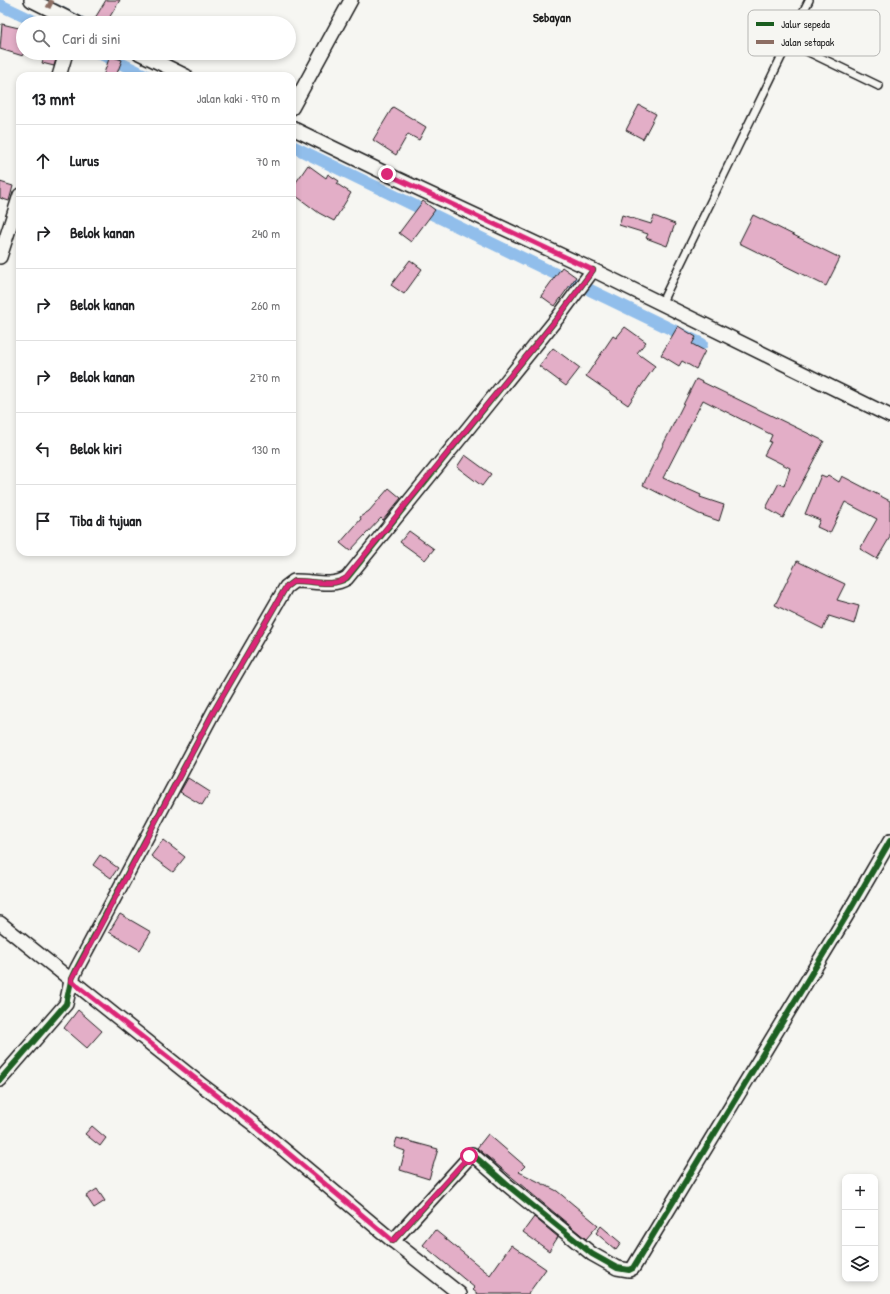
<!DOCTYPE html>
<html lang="id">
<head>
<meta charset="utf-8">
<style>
  :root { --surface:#fff; --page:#f2f2f2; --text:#202124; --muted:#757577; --line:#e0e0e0 }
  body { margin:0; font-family:"Patrick Hand",sans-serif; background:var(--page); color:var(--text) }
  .controls { position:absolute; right:12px; bottom:12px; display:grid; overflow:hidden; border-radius:8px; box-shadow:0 2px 6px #0003 }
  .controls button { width:36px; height:36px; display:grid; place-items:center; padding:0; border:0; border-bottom:1px solid var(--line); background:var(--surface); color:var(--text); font:20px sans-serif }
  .stop { position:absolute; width:12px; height:12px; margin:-9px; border:3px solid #db2777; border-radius:50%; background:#fff }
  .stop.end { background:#db2777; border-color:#fff; box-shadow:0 1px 4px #0008 }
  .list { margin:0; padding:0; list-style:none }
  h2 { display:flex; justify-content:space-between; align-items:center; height:52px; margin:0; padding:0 16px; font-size:17px }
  h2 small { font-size:13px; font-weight:400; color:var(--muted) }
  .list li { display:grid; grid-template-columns:26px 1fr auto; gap:12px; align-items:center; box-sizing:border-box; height:72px; padding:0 16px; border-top:1px solid var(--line) }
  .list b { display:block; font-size:15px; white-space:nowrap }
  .list em { font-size:13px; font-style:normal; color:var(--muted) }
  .icon { flex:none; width:22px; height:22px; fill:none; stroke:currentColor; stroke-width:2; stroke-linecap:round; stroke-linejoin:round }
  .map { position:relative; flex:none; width:890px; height:1294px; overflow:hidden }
  .search { position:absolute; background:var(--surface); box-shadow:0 2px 6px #0003; left:16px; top:16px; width:280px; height:44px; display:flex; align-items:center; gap:10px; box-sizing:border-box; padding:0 14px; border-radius:22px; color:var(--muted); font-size:15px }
  .panel { position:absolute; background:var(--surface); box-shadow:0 2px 6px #0003; left:16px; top:72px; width:280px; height:484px; border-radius:12px }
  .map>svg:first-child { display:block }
</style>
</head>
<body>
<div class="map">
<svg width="890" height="1294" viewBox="0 0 890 1294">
  <rect width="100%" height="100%" fill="#f6f6f2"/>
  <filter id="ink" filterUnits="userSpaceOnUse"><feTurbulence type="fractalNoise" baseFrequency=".025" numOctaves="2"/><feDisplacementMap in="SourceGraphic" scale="8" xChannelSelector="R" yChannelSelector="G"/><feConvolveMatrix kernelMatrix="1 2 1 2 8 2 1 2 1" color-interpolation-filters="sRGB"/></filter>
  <g filter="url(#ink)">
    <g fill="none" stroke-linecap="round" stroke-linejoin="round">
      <path stroke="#627d98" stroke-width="3.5" d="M 56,5 L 91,23"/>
      <g stroke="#91beeb" stroke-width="12">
        <path d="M 0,5 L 38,23"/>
        <path d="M 99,53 L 147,76"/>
        <path d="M 292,146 L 572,282"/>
        <path d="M 590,290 L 702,344"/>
      </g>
    </g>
    <g fill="#e3aec7" stroke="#1c1c1c">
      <path d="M 106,0 L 120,0 L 106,23 L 92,23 Z"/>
      <path d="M 2,24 L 23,29 L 23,56 L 0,49 Z"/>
      <path d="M 45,53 L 58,53 L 54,66 L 42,63 Z"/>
      <path d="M 110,56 L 122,60 L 116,76 L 103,76 Z"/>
      <path d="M 639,105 L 656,114 L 643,139 L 626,130 Z"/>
      <path d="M 393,107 L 426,127 L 419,140 L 408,134 L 396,155 L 373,140 Z"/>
      <path d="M 308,165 L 326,178 L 328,174 L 339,181 L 337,184 L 351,193 L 334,221 L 319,213 L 292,193 L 292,188 Z"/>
      <path d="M 0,182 L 13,186 L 9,201 L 0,198 Z"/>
      <path d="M 423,201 L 435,210 L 411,242 L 399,233 Z"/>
      <path d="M 622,215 L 651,224 L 654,216 L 675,224 L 667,246 L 646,238 L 648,234 L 619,225 Z"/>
      <path d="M 753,215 L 840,258 L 826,286 L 739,243 Z"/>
      <path d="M 410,260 L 422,269 L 404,294 L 391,285 Z"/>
      <path d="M 562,267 L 576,277 L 555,306 L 541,296 Z"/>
      <path d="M 678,326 L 696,337 L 692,344 L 705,351 L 696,369 L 682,361 L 679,366 L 661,355 Z"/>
      <path d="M 625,327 L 646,342 L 637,353 L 655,366 L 628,405 L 586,376 L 613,336 L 616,338 Z"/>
      <path d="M 553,348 L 580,368 L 566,386 L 539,366 Z"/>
      <path d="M 696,379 L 824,441 L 783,518 L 766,508 L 779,483 L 784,486 L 790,468 L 764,455 L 771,442 L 769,442 L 772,435 L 703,400 L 663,478 L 701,495 L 700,497 L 724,505 L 719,521 L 699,514 L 643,485 Z"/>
      <path d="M 465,455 L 491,474 L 482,486 L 457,467 Z"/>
      <path d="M 821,475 L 826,477 L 828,475 L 839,482 L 842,476 L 890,501 L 890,537 L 877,559 L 860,549 L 877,519 L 845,502 L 830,533 L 817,527 L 820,520 L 805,514 Z"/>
      <path d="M 389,488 L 401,498 L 383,520 L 381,518 L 350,551 L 340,543 L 361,519 L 360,517 L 369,511 Z"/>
      <path d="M 409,531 L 434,549 L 425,560 L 400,542 Z"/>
      <path d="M 797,561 L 845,584 L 837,600 L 859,606 L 854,624 L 829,616 L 823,629 L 775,605 Z"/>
      <path d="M 188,778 L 210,792 L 202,805 L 180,792 Z"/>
      <path d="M 163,840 L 185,857 L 173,872 L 151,856 Z"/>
      <path d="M 100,855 L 118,868 L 111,878 L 93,865 Z"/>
      <path d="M 120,914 L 151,932 L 140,950 L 109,932 Z"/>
      <path d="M 78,1010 L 102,1031 L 87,1048 L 64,1028 Z"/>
      <path d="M 92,1126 L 106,1138 L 100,1146 L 85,1134 Z"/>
      <path d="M 488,1134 L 525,1166 L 519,1172 L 557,1191 L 598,1225 L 586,1239 L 477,1148 Z"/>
      <path d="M 397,1138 L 438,1149 L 429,1179 L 400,1170 L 405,1151 L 394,1147 Z"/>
      <path d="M 97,1189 L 105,1201 L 94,1208 L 86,1196 Z"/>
      <path d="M 534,1217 L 558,1237 L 549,1251 L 523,1232 Z"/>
      <path d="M 601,1226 L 621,1243 L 616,1250 L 596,1233 Z"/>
      <path d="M 435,1230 L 490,1275 L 511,1245 L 546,1269 L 528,1294 L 478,1294 L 473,1290 L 475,1288 L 423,1245 Z"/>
    </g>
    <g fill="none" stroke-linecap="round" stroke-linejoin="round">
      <g stroke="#1c1c1c" stroke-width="10">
        <g id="service">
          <path d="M 790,43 L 879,86"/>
          <path d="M 661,304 L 809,0"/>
        </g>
      </g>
      <g stroke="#1c1c1c" stroke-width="16">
        <g id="minor">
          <path d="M 31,0 L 77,23"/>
          <path d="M 139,53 L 186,76"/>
          <path d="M 59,76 L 66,53"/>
          <path d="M 292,108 L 351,0"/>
          <path d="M 292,128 L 387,174 L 593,270 L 890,416"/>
          <path d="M 0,257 L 20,195"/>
          <path d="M 0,923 L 203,1086 L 252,1123 L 393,1241 L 460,1294"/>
          <path d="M 0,1080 L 66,1004 L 71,981 L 77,968 L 214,711 L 286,587 L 294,581 C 310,580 332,588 347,578 L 559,316 L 593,270"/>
          <path d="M 393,1241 L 472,1154 L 506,1184 L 592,1254 L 617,1268 L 629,1270 L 633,1268 L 847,915 L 890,841"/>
        </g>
      </g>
      <use href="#service" stroke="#f6f6f2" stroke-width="7"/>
      <use href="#minor" stroke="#f6f6f2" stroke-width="13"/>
      <path stroke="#8d6e63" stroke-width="5" stroke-dasharray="10 5" stroke-linecap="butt" d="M 48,8 L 52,0"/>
      <g stroke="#f6f6f2" stroke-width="8">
        <g id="cycleway">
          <path d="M 0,1080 L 66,1004 L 71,981 L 77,968 L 214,711 L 286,587 L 294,581 C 310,580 332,588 347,578 L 559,316 L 593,270"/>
          <path d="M 393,1241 L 472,1154 L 506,1184 L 592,1254 L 617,1268 L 629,1270 L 633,1268 L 847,915 L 890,841"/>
        </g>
      </g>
      <use href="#cycleway" stroke="#1b5e20" stroke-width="6"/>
    </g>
  </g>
  <g fill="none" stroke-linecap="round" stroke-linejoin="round" filter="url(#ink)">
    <path stroke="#db2777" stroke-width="5" d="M 387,174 L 593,270 L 559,316 L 346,578 C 332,588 311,580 294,581 L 286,587 L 214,711 L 71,981 L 252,1123 L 393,1241 L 469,1156"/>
  </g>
  <g text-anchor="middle" stroke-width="3.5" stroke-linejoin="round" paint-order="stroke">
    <g font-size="13" font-weight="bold" fill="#1c1c1c" stroke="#f6f6f2">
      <text x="552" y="22">Sebayan</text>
    </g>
  </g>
  <rect x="748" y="10" width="132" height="46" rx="6" fill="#f6f6f2" stroke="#b5b5b2" stroke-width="1"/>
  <rect x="756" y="22" width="18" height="4" fill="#1b5e20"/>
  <rect x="756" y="40" width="18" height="4" fill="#8d6e63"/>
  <g font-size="11" fill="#1c1c1c">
    <text x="781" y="28">Jalur sepeda</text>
    <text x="781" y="46">Jalan setapak</text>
  </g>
</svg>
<div class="controls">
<button>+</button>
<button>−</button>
<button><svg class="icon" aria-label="layers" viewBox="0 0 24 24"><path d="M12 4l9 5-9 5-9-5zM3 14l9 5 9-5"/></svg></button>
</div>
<div class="stop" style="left:469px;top:1156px"></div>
<div class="stop end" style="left:387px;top:174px"></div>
<div class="search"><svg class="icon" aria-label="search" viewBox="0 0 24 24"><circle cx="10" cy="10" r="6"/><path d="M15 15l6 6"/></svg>Cari di sini</div>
<section class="panel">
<h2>13 mnt<small>Jalan kaki · 970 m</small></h2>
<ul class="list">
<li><svg class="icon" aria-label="ahead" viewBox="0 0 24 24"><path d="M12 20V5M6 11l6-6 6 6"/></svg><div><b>Lurus</b></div><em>70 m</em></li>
<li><svg class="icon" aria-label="right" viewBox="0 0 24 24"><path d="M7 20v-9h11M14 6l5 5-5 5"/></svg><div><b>Belok kanan</b></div><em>240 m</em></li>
<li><svg class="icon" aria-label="right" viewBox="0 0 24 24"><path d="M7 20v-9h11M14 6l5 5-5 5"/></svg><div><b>Belok kanan</b></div><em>260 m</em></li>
<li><svg class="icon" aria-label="right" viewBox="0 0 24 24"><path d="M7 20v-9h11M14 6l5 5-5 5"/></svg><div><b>Belok kanan</b></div><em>270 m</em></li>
<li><svg class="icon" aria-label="left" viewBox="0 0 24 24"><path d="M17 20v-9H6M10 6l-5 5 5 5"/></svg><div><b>Belok kiri</b></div><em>130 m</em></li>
<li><svg class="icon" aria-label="arrive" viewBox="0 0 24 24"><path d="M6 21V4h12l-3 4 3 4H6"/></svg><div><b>Tiba di tujuan</b></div></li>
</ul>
</section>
</div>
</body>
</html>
